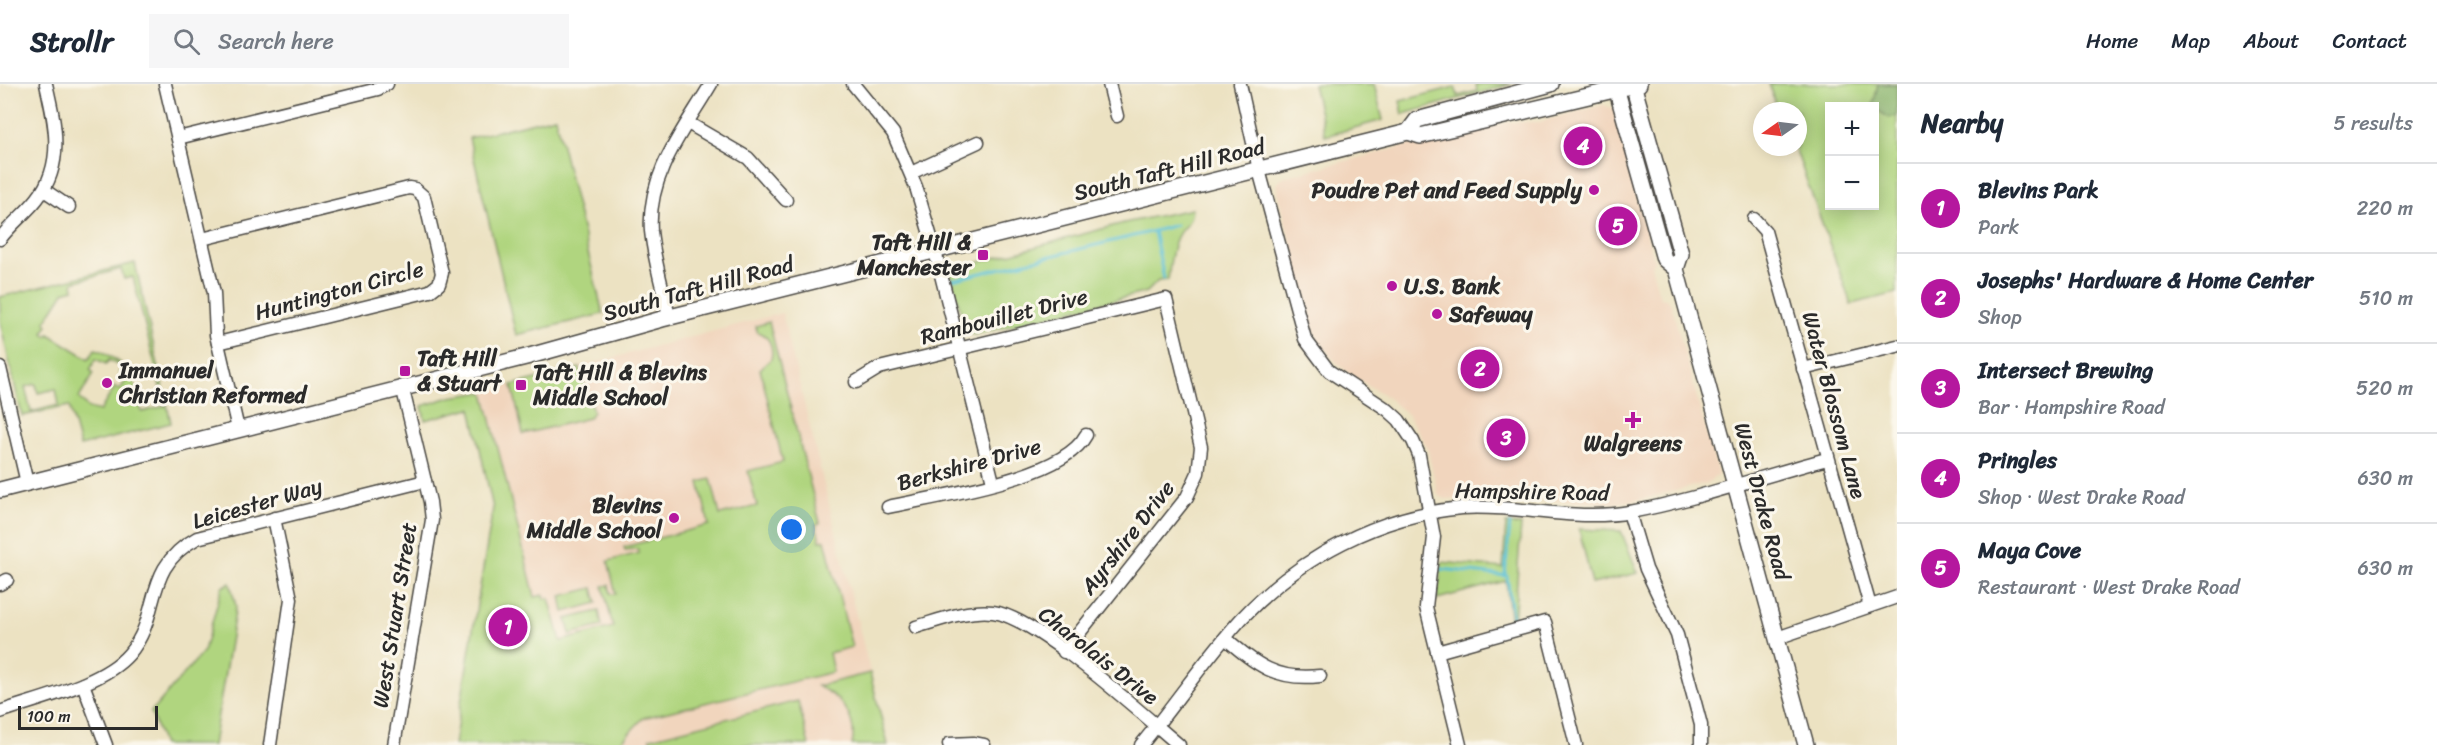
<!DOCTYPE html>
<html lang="en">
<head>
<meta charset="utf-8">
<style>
  :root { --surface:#fff; --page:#f6f6f7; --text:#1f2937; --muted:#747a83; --line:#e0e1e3; --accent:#b5179e }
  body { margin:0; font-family:Sriracha,sans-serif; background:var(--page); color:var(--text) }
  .controls { position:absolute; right:18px; top:18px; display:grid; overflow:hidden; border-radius:0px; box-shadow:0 3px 15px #0003 }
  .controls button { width:54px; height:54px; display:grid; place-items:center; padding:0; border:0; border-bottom:2px solid var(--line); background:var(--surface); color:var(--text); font:30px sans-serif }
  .compass { position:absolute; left:1753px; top:18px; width:54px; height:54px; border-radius:50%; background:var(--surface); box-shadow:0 3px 15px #0003; rotate:256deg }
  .scale { position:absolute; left:18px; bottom:15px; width:140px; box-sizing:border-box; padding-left:6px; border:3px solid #2b2b2b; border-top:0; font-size:16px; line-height:21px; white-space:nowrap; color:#2b2b2b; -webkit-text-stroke:4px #fbf7ec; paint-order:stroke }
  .you { position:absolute; left:792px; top:446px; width:21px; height:21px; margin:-15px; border:4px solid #fff; border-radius:50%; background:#1a73e8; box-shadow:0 0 0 9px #1a73e833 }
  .badge { display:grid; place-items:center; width:39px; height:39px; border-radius:50%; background:var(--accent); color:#fff; font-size:20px; font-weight:700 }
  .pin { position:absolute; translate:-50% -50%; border:3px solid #fff; box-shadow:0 2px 6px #0006 }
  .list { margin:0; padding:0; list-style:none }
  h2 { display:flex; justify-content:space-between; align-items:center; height:78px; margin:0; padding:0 24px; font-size:26px }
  h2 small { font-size:20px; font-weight:400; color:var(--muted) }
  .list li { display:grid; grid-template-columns:39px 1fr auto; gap:18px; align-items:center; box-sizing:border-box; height:90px; padding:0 24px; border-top:2px solid var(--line) }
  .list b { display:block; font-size:22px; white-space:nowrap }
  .list p { margin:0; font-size:20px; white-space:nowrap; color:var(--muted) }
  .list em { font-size:20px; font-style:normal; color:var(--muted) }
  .icon { flex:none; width:33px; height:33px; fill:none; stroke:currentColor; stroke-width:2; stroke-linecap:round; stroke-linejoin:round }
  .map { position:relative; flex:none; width:1897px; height:661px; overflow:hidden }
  header { display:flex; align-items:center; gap:36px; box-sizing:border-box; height:84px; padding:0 30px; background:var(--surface); border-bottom:2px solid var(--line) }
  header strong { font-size:28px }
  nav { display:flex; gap:33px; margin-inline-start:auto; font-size:21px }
  .search { width:420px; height:54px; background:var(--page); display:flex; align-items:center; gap:15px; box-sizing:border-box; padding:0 21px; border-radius:0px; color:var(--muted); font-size:22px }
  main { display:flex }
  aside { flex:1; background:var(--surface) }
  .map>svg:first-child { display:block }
</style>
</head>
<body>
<header>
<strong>Strollr</strong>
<div class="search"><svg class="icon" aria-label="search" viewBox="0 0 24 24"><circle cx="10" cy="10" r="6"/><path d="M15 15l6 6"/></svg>Search here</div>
<nav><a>Home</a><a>Map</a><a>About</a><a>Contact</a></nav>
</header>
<main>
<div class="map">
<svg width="1897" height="661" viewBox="0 0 1897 661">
  <rect width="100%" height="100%" fill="#fbf7ec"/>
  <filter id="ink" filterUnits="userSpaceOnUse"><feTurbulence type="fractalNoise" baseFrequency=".0167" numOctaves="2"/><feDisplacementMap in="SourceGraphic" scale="12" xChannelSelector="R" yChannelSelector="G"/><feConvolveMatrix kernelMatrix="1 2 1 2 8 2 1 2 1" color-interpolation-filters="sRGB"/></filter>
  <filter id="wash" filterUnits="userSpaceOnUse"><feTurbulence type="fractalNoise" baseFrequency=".008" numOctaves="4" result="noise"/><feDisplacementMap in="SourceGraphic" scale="24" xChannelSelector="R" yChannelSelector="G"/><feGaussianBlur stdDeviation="1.35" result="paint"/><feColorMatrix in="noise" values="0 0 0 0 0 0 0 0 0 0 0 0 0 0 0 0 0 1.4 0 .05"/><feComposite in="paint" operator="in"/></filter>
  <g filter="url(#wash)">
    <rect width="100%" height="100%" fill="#ece2c2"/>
    <g fill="#f1d5bd">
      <path d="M 1603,21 L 1614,25 L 1654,177 L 1651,181 L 1660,214 L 1666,215 L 1671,220 L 1718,390 L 1710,398 L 1643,415 L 1615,419 L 1515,415 L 1445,415 L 1438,411 L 1427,363 L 1408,331 L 1383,310 L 1349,290 L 1331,273 L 1317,255 L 1309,233 L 1276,100 L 1283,93 L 1441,53 L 1510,38 L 1539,38 Z"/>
      <path d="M 782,229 L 888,661 L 572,661 L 484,308 Z"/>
    </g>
    <g fill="#b0d57f" stroke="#6e8055" stroke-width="1.5" fill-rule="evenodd">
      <path d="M 1313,0 L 1374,0 L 1383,36 L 1325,52 Z"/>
      <path d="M 1476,0 L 1512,0 L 1403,30 L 1400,17 L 1455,3 L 1458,12 L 1477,7 Z"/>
      <path d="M 1769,0 L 1897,0 L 1897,209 L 1851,220 L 1795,64 L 1787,63 L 1798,63 L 1798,27 L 1777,27 ZM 1830,22 L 1874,22 L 1874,122 L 1830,122 Z"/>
      <path d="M 555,33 L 603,230 L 516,251 L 469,54 Z"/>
      <path d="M 1192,125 C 1191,142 1183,140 1177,153 C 1171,166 1170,182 1168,196 L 1158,197 L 1147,208 L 974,251 L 966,248 L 950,186 L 1124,139 Z"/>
      <path d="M 135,179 L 171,339 L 80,362 L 69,322 L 22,332 L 0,238 L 0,213 ZM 121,185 L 124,195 L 133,193 L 165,322 L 142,328 C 134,304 138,289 113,274 C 107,270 102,266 95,265 L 89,275 L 49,250 L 47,252 L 43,249 L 48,241 L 45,238 L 64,208 L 74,205 L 73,198 ZM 96,275 L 106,280 L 109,276 L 123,283 L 119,289 L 127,294 L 120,306 L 115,303 L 100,327 L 88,324 L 79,314 L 94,289 L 90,286 ZM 36,300 L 38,309 L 56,305 L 59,321 L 31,328 L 25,303 Z"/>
      <path d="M 769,238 L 820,439 L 816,440 L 820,457 L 825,456 L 852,563 L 829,569 L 833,588 L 643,634 L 618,661 L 454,661 L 493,424 L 471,324 L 425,336 L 422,322 L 450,313 L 484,308 L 535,513 L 544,511 L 545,515 L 549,514 L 561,557 L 613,543 L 603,502 L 609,501 L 611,510 L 616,510 L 608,477 L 639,469 L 638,465 L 625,466 L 624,463 L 709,441 L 699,398 L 711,395 L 720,431 L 757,422 L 748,387 L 783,378 L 760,285 L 771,275 C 774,263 769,251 757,248 L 756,242 Z"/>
      <path d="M 580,284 L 593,327 L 589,334 L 523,350 L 512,301 Z"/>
      <path d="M 1506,440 L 1521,441 L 1514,538 L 1511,539 L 1506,497 L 1437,515 L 1442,478 L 1503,484 Z"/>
      <path d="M 1579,445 L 1621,447 L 1638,489 L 1592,500 Z"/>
      <path d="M 230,499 L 236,522 L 213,661 L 163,661 L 151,628 L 204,567 L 222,503 Z"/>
      <path d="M 593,504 L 597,519 L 564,528 L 561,512 Z"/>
      <path d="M 599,527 L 602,542 L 570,550 L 566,535 Z"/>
      <path d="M 870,589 L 888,661 L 852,661 C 858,634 840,612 817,602 Z"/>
      <path d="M 798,617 L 809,661 L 652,661 L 650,654 Z"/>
    </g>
    <path fill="#8cb66e" stroke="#5c704c" stroke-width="1.5" d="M 1878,0 L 1897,0 L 1897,32 L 1888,34 L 1873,22 Z"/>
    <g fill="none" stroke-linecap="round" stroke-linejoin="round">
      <g stroke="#58c0d5" stroke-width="3">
        <path d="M 1164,195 L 1154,147 L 1176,141"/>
        <path d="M 952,196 L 1154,147"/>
        <path d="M 1441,485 L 1507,492 L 1513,539"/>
        <path d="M 1505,490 L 1510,440"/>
      </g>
    </g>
  </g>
  <g filter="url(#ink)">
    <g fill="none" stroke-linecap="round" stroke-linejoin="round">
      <g stroke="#484642" stroke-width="15">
        <g id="minor">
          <path d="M 165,0 L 214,209 L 216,251 L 238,345"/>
          <path d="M 853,0 L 893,49 L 916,103 L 935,167 L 993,398"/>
          <path d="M 1109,0 L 1117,32"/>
          <path d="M 1240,0 L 1259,86 L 1305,255 L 1329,287 L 1388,326 L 1399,336 L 1413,357 L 1419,371 L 1434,453 L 1426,523 L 1460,661"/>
          <path d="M 688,39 L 748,74 L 786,116"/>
          <path d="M 178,54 L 378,5 L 387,0"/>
          <path d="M 911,89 L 978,58"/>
          <path d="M 44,106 L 69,123"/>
          <path d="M 1754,135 L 1765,147 L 1870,522"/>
          <path d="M 0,155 C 11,140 26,129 37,115 C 65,80 55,39 46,0"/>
          <path d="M 202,155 L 409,104 L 415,105 L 424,113 L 442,189 L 439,200 L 430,207 L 218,259"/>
          <path d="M 669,233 C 663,205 654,176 651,147 C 647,90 684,46 711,0"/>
          <path d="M 0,284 L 27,399"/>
          <path d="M 1803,285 L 1897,262"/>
          <path d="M 856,298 L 879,284 L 1166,215 L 1201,363 L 1198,389 L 1187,413 L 1064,568"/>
          <path d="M 888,423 C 936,412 1063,395 1086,351"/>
          <path d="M 1629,428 L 1646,485 L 1677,551 L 1701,641 L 1701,661"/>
          <path d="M 0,500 L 7,496"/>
          <path d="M 916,543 C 940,536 968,525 993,528 C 1036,533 1141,629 1179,661"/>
          <path d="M 1225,554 C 1257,581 1276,597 1320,592"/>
          <path d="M 1777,554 L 1897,513"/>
          <path d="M 1437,568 L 1545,538 L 1576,661"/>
          <path d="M 83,600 L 106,661"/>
          <path d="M 0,628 C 39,614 102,601 129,570 C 163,530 141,485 197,454 L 425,397"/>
          <path d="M 949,660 L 973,659 L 984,661"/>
          <path d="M 270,661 L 291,515 L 274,434"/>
          <path d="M 394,661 L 432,436 L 430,418 L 402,302"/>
          <path d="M 1141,661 C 1176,619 1206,573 1243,533 C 1300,473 1379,431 1462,424 C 1517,420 1575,438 1630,428 C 1696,416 1762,392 1827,375"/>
        </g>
      </g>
      <g stroke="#484642" stroke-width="18">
        <g id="major">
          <path d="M 1615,0 L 1664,175 L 1676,185"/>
          <path d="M 1633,0 L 1681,170 L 1676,185 L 1806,661"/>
          <path d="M 1408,48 L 1417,36 L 1551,0"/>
          <path d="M 0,406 L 526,273 L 662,235 L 1408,48 L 1420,52 L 1639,0"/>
        </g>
      </g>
      <use href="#minor" stroke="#fff" stroke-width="12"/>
      <use href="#major" stroke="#fff" stroke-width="15"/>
    </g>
  </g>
  <g fill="#b5179e" stroke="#fbf7ec" stroke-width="2">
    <circle cx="1594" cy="106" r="6"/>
    <rect x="977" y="165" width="12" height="12" rx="3"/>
    <circle cx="1392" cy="202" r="6"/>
    <circle cx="1437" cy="230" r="6"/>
    <rect x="399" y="281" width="12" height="12" rx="3"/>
    <circle cx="107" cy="299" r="6"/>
    <rect x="515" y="295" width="12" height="12" rx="3"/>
    <path d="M1630 327h6v6h6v6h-6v6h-6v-6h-6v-6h6z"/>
    <circle cx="674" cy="434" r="6"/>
  </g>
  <g text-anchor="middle" stroke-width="6" stroke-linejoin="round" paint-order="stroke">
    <g font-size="22" fill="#2b2b2b" stroke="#fbf7ec">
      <text transform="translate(1169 85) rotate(-14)" y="8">South Taft Hill Road</text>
      <text transform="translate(698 204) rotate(-15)" y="8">South Taft Hill Road</text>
      <text transform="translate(339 206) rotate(-15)" y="8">Huntington Circle</text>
      <text transform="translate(1004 232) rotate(-14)" y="8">Rambouillet Drive</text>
      <text transform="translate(1835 321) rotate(75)" y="8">Water Blossom Lane</text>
      <text transform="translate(969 380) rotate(-15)" y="8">Berkshire Drive</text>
      <text transform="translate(1532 407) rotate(1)" y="8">Hampshire Road</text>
      <text transform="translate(1763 417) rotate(75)" y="8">West Drake Road</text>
      <text transform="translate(257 419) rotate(-16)" y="8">Leicester Way</text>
      <text transform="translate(1127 453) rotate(-52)" y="8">Ayrshire Drive</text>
      <text transform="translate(394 531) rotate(-81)" y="8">West Stuart Street</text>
      <text transform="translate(1099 571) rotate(38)" y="8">Charolais Drive</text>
    </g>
    <g font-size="22" font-weight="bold" fill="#2b2b2b" stroke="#fbf7ec" text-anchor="start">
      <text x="1582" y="114" text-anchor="end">Poudre Pet and Feed Supply</text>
      <text x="971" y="166" text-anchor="end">Taft Hill &amp;<tspan x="971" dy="25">Manchester</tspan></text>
      <text x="1404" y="210">U.S. Bank</text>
      <text x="1449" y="238">Safeway</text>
      <text x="417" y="282">Taft Hill<tspan x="417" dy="25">&amp; Stuart</tspan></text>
      <text x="119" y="294">Immanuel<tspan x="119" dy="25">Christian Reformed</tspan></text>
      <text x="533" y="296">Taft Hill &amp; Blevins<tspan x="533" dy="25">Middle School</tspan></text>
      <text x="1633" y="367" text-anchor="middle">Walgreens</text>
      <text x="662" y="429" text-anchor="end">Blevins<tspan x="662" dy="25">Middle School</tspan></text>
    </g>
  </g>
</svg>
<div class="controls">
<button>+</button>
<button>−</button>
</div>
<svg class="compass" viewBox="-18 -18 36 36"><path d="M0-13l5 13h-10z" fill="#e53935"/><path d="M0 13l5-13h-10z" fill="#747a83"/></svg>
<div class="scale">100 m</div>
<div class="you"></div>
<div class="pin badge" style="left:508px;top:543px">1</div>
<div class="pin badge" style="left:1480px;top:285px">2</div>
<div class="pin badge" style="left:1506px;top:354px">3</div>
<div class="pin badge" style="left:1583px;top:62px">4</div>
<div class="pin badge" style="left:1618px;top:142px">5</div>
</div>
<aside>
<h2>Nearby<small>5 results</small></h2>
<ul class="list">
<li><span class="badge">1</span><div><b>Blevins Park</b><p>Park</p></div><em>220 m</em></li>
<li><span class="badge">2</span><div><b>Josephs' Hardware &amp; Home Center</b><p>Shop</p></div><em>510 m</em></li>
<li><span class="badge">3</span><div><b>Intersect Brewing</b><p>Bar · Hampshire Road</p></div><em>520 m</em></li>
<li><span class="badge">4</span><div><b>Pringles</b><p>Shop · West Drake Road</p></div><em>630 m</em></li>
<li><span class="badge">5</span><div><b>Maya Cove</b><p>Restaurant · West Drake Road</p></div><em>630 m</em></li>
</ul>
</aside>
</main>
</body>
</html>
